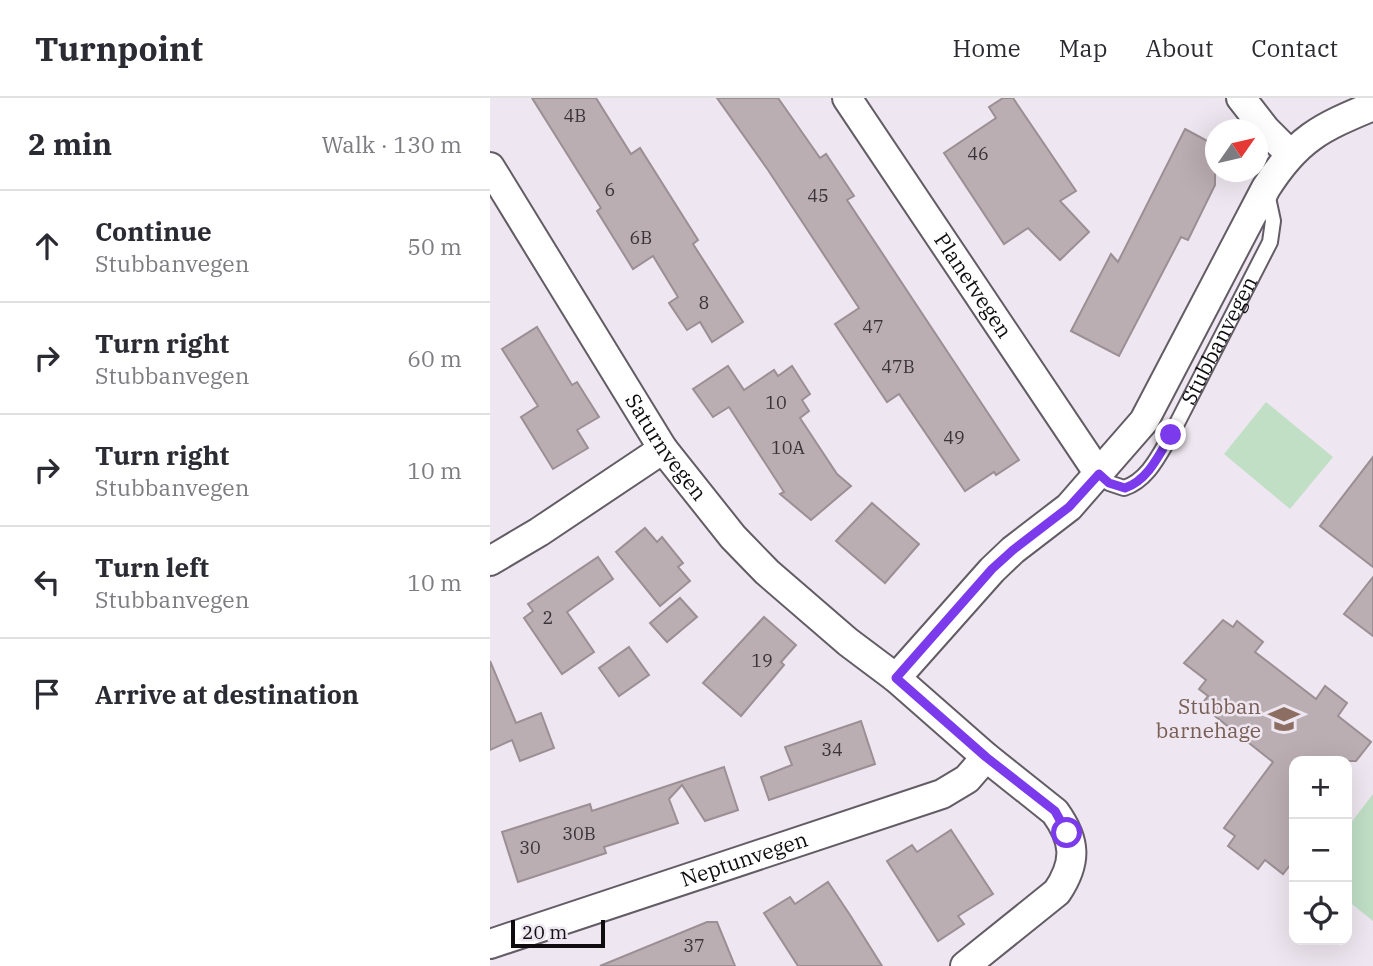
<!DOCTYPE html>
<html lang="en">
<head>
<meta charset="utf-8">
<style>
  :root { --surface:#fff; --page:#f2f2f3; --text:#2b2b33; --muted:#7c7c81; --line:#e1e1e2 }
  body { margin:0; font-family:"IBM Plex Serif",serif; background:var(--page); color:var(--text) }
  .controls { position:absolute; right:21px; bottom:21px; display:grid; overflow:hidden; border-radius:14px; box-shadow:0 7px 28px #0002 }
  .controls button { width:63px; height:63px; display:grid; place-items:center; padding:0; border:0; border-bottom:2px solid var(--line); background:var(--surface); color:var(--text); font:35px sans-serif }
  .compass { position:absolute; left:715px; top:21px; width:63px; height:63px; border-radius:50%; background:var(--surface); box-shadow:0 7px 28px #0002; rotate:56deg }
  .scale { position:absolute; left:21px; bottom:18px; width:94px; box-sizing:border-box; padding-left:7px; border:4px solid #0e0c0f; border-top:0; font-size:19px; line-height:24px; white-space:nowrap; color:#0e0c0f; -webkit-text-stroke:5px #eee6f0; paint-order:stroke }
  .stop { position:absolute; width:21px; height:21px; margin:-16px; border:5px solid #7c3aed; border-radius:50%; background:#fff }
  .stop.end { background:#7c3aed; border-color:#fff; box-shadow:0 2px 7px #0008 }
  .list { margin:0; padding:0; list-style:none }
  h2 { display:flex; justify-content:space-between; align-items:center; height:91px; margin:0; padding:0 28px; font-size:30px }
  h2 small { font-size:23px; font-weight:400; color:var(--muted) }
  .list li { display:grid; grid-template-columns:46px 1fr auto; gap:21px; align-items:center; box-sizing:border-box; height:112px; padding:0 28px; border-top:2px solid var(--line) }
  .list b { display:block; font-size:26px; white-space:nowrap }
  .list p { margin:0; font-size:23px; white-space:nowrap; color:var(--muted) }
  .list em { font-size:23px; font-style:normal; color:var(--muted) }
  .icon { flex:none; width:38px; height:38px; fill:none; stroke:currentColor; stroke-width:2; stroke-linecap:round; stroke-linejoin:round }
  .map { position:relative; flex:none; width:883px; height:868px; overflow:hidden }
  header { display:flex; align-items:center; gap:42px; box-sizing:border-box; height:98px; padding:0 35px; background:var(--surface); border-bottom:2px solid var(--line) }
  header strong { font-size:33px }
  nav { display:flex; gap:38px; margin-inline-start:auto; font-size:24px }
  main { display:flex }
  aside { flex:1; background:var(--surface) }
  .map>svg:first-child { display:block }
</style>
</head>
<body>
<header>
<strong>Turnpoint</strong>
<nav><a>Home</a><a>Map</a><a>About</a><a>Contact</a></nav>
</header>
<main>
<aside>
<h2>2 min<small>Walk · 130 m</small></h2>
<ul class="list">
<li><svg class="icon" aria-label="ahead" viewBox="0 0 24 24"><path d="M12 20V5M6 11l6-6 6 6"/></svg><div><b>Continue</b><p>Stubbanvegen</p></div><em>50 m</em></li>
<li><svg class="icon" aria-label="right" viewBox="0 0 24 24"><path d="M7 20v-9h11M14 6l5 5-5 5"/></svg><div><b>Turn right</b><p>Stubbanvegen</p></div><em>60 m</em></li>
<li><svg class="icon" aria-label="right" viewBox="0 0 24 24"><path d="M7 20v-9h11M14 6l5 5-5 5"/></svg><div><b>Turn right</b><p>Stubbanvegen</p></div><em>10 m</em></li>
<li><svg class="icon" aria-label="left" viewBox="0 0 24 24"><path d="M17 20v-9H6M10 6l-5 5 5 5"/></svg><div><b>Turn left</b><p>Stubbanvegen</p></div><em>10 m</em></li>
<li><svg class="icon" aria-label="arrive" viewBox="0 0 24 24"><path d="M6 21V4h12l-3 4 3 4H6"/></svg><div><b>Arrive at destination</b></div></li>
</ul>
</aside>
<div class="map">
<svg width="883" height="868" viewBox="0 0 883 868">
  <rect width="100%" height="100%" fill="#eee6f0"/>
  <g fill="#c0dfc5">
    <path d="M 776,304 L 843,359 L 800,411 L 734,356 Z"/>
    <path d="M 883,696 L 883,823 L 857,802 L 857,730 Z"/>
  </g>
  <g fill="#bbaeb3" stroke="#9b8f94" stroke-width="2">
    <path d="M 42,0 L 106,0 L 141,56 L 150,50 L 208,142 L 203,146 L 253,224 L 222,244 L 210,224 L 197,232 L 179,205 L 188,199 L 163,158 L 143,171 L 107,113 L 111,110 Z"/>
    <path d="M 227,0 L 288,0 L 330,60 L 336,56 L 364,98 L 357,102 L 529,362 L 506,377 L 504,374 L 475,393 L 409,296 L 397,304 L 345,226 L 369,210 L 278,72 Z"/>
    <path d="M 513,0 L 523,0 L 586,93 L 570,103 L 599,134 L 570,162 L 538,130 L 514,146 L 454,55 L 506,20 L 499,9 Z"/>
    <path d="M 695,31 L 725,47 L 725,87 L 698,142 L 691,139 L 629,258 L 581,233 L 621,156 L 628,164 Z"/>
    <path d="M 47,229 L 82,287 L 87,284 L 109,319 L 87,332 L 98,350 L 63,371 L 31,319 L 48,308 L 12,251 Z"/>
    <path d="M 238,268 L 254,292 L 284,272 L 288,278 L 302,268 L 320,296 L 312,302 L 319,313 L 310,320 L 347,376 L 361,388 L 321,422 L 290,396 L 294,394 L 239,309 L 223,319 L 203,291 Z"/>
    <path d="M 883,359 L 883,469 L 830,428 Z"/>
    <path d="M 382,405 L 429,446 L 395,485 L 346,443 Z"/>
    <path d="M 155,430 L 167,444 L 172,439 L 193,465 L 188,469 L 200,483 L 170,508 L 126,454 Z"/>
    <path d="M 108,459 L 123,481 L 77,514 L 104,554 L 72,576 L 34,520 L 43,513 L 38,506 Z"/>
    <path d="M 883,479 L 883,538 L 854,516 Z"/>
    <path d="M 190,500 L 207,519 L 177,544 L 160,525 Z"/>
    <path d="M 274,519 L 306,547 L 291,564 L 294,567 L 251,618 L 213,585 Z"/>
    <path d="M 733,522 L 743,529 L 747,523 L 773,544 L 765,554 L 826,601 L 835,588 L 857,605 L 848,618 L 881,644 L 866,663 L 804,663 L 804,762 L 793,776 L 775,762 L 768,771 L 738,748 L 745,738 L 734,730 L 783,664 L 711,607 L 718,598 L 709,591 L 716,582 L 694,565 Z"/>
    <path d="M 139,549 L 159,577 L 129,598 L 109,570 Z"/>
    <path d="M 0,563 L 26,625 L 51,615 L 64,650 L 30,663 L 22,642 L 0,652 Z"/>
    <path d="M 371,623 L 385,666 L 279,702 L 271,679 L 302,667 L 295,649 Z"/>
    <path d="M 234,669 L 248,712 L 215,723 L 192,687 L 179,701 L 188,725 L 114,749 L 116,755 L 28,784 L 12,734 L 100,706 L 102,713 Z"/>
    <path d="M 461,732 L 503,796 L 468,818 L 474,826 L 448,843 L 397,763 L 422,747 L 427,754 Z"/>
    <path d="M 338,784 L 360,817 L 392,868 L 308,868 L 274,815 L 300,799 L 305,806 Z"/>
    <path d="M 217,824 L 227,824 L 245,868 L 110,868 Z"/>
  </g>
  <g fill="none" stroke-linecap="round" stroke-linejoin="round">
    <g stroke="#635c65" stroke-width="18">
      <g id="service">
        <path id="s1" d="M 609,376 L 619,385 L 634,390 C 658,382 669,357 681,337 L 780,144 L 783,123 L 777,95"/>
      </g>
    </g>
    <g stroke="#635c65" stroke-width="32">
      <g id="minor">
        <path id="s2" d="M 357,0 L 609,376"/>
        <path d="M 751,0 L 776,32 L 800,56"/>
        <path id="s3" d="M 0,69 L 173,351 L 243,439 L 277,474 L 358,544 L 406,580"/>
        <path d="M 0,463 L 49,434 L 173,351"/>
        <path id="s4" d="M 0,846 L 452,696 L 477,681 L 496,659"/>
        <path d="M 475,868 L 567,794 C 587,764 586,743 565,714 L 496,659 L 406,580 L 502,472 L 523,452 L 579,409 L 654,323 L 776,90 C 807,41 830,30 883,8"/>
      </g>
    </g>
    <use href="#service" stroke="#fff" stroke-width="14"/>
    <use href="#minor" stroke="#fff" stroke-width="28"/>
  </g>
  <g fill="none" stroke-linecap="round" stroke-linejoin="round">
    <path stroke="#7c3aed" stroke-width="9" d="M 577,735 L 565,713 L 496,659 L 406,580 L 502,471 L 523,452 L 579,409 L 609,376 L 619,385 L 635,390 C 658,382 669,357 681,337"/>
  </g>
  <defs>
    <g id="school-bare" transform="scale(2.415)"><path d="M0-5L7-2L0 1L-7-2ZM-4 1L0 2.5L4 1V4Q0 6-4 4Z" fill="#8d6e63" stroke="#eee6f0" stroke-width="2.5" paint-order="stroke"/></g>
  </defs>
  <g fill-rule="evenodd">
    <use href="#school-bare" x="794" y="621"/>
  </g>
  <g text-anchor="middle" stroke-width="5" stroke-linejoin="round" paint-order="stroke">
    <g font-size="18" fill="#393438">
      <text x="85" y="24">4B</text>
      <text x="488" y="62">46</text>
      <text x="120" y="98">6</text>
      <text x="328" y="104">45</text>
      <text x="151" y="146">6B</text>
      <text x="214" y="211">8</text>
      <text x="383" y="235">47</text>
      <text x="408" y="275">47B</text>
      <text x="286" y="311">10</text>
      <text x="464" y="346">49</text>
      <text x="298" y="356">10A</text>
      <text x="58" y="526">2</text>
      <text x="272" y="569">19</text>
      <text x="342" y="658">34</text>
      <text x="89" y="742">30B</text>
      <text x="40" y="756">30</text>
      <text x="204" y="854">37</text>
    </g>
    <g font-size="21" fill="#0e0c0f" stroke="#eee6f0">
      <text dy="7" stroke="none"><textPath href="#s2" startOffset="226">Planetvegen</textPath></text>
      <text dy="7" stroke="none"><textPath href="#s1" startOffset="208">Stubbanvegen</textPath></text>
      <text dy="7" stroke="none"><textPath href="#s3" startOffset="331">Saturnvegen</textPath></text>
      <text dy="7" stroke="none"><textPath href="#s4" startOffset="268">Neptunvegen</textPath></text>
    </g>
    <g font-size="21" fill="#785e54" stroke="#eee6f0" text-anchor="end">
      <text x="771" y="616">Stubban<tspan x="771" dy="24">barnehage</tspan></text>
    </g>
  </g>
</svg>
<div class="controls">
<button>+</button>
<button>−</button>
<button><svg class="icon" aria-label="locate" viewBox="0 0 24 24"><circle cx="12" cy="12" r="6"/><path d="M12 2v4M12 18v4M2 12h4M18 12h4"/></svg></button>
</div>
<svg class="compass" viewBox="-18 -18 36 36"><path d="M0-13l5 13h-10z" fill="#e53935"/><path d="M0 13l5-13h-10z" fill="#7c7c81"/></svg>
<div class="scale">20 m</div>
<div class="stop" style="left:577px;top:735px"></div>
<div class="stop end" style="left:681px;top:337px"></div>
</div>
</main>
</body>
</html>
